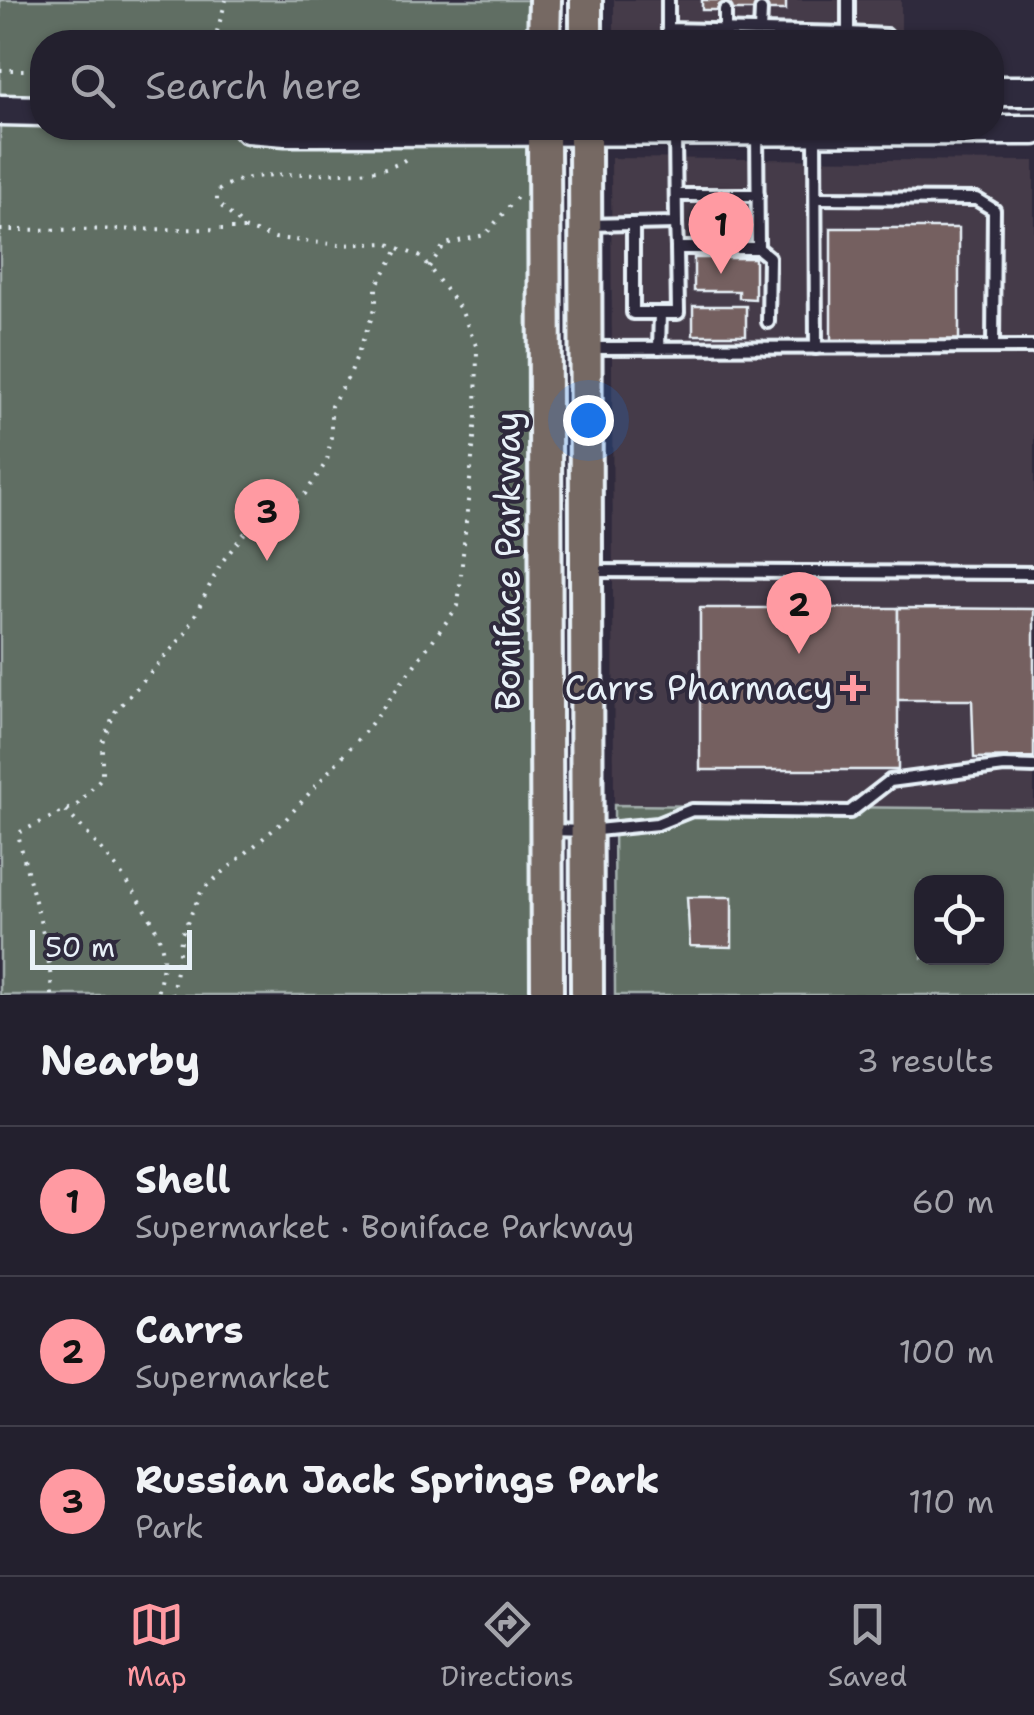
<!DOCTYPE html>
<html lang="en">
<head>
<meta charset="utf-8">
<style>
  :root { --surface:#23202e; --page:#2f2d3a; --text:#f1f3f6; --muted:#a3a3aa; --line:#403e4a; --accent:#ff9aa2 }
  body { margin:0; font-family:"Shantell Sans",sans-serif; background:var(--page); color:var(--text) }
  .controls { position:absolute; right:30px; bottom:30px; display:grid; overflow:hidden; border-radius:20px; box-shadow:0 2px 8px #0004 }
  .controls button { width:90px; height:90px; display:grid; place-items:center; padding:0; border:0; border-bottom:2px solid var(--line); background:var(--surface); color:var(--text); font:50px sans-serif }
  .scale { position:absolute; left:30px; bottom:25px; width:162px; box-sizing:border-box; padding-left:10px; border:5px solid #e8f1f8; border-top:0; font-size:28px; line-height:35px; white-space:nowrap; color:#e8f1f8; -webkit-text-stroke:8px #2f2a3d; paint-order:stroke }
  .you { position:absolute; left:588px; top:420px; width:35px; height:35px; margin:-25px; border:8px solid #fff; border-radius:50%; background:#1a73e8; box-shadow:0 0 0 15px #1a73e833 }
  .badge { display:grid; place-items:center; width:65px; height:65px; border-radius:50%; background:var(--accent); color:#111; font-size:32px; font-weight:700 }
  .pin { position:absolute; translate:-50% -82px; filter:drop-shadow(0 2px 5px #0008) }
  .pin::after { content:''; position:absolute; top:52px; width:35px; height:30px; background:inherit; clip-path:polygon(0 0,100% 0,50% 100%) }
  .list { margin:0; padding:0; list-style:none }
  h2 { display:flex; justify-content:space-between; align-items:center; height:130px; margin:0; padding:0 40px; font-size:42px }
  h2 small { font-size:32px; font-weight:400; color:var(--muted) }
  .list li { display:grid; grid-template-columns:65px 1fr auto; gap:30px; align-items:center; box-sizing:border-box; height:150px; padding:0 40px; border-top:2px solid var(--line) }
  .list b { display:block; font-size:38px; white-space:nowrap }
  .list p { margin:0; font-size:32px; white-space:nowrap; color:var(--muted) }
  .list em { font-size:32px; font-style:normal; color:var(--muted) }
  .icon { flex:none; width:55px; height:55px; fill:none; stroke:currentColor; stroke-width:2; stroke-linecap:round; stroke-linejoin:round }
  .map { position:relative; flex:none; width:1034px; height:995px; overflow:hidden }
  .search { position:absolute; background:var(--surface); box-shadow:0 2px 8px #0004; left:30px; right:30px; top:30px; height:110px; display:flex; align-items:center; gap:25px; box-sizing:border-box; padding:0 35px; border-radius:40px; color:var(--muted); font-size:38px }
  .sheet { height:580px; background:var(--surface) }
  nav { display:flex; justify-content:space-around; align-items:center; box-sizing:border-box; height:140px; border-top:2px solid var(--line); background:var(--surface); font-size:28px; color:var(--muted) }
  nav a { display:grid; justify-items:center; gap:5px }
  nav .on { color:var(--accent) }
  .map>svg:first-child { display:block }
</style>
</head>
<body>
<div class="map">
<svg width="1034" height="995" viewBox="0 0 1034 995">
  <rect width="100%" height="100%" fill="#2f2a3d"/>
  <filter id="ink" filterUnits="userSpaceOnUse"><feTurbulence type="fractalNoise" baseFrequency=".01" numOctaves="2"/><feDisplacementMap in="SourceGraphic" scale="20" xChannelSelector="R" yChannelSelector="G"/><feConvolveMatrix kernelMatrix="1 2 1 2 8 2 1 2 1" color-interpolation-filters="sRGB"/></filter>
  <g filter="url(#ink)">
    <g fill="#443a48">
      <rect x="614" y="0" width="287" height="42"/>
      <path d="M 611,158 L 1034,161 L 1034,809 L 614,805 Z"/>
    </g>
    <g fill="#606e63" stroke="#a4b0ae" stroke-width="2.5" fill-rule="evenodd">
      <path d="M 0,0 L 535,0 L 535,42 L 42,42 L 42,128 L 535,128 L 535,995 L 0,995 Z"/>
      <path d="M 614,805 L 1034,809 L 1034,995 L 615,995 ZM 922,882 L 996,882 L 996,958 L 922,958 Z"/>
    </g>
    <g fill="#746161" stroke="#e8f1f8" stroke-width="2.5">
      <rect x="702" y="0" width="84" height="10"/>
      <path d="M 831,228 L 959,228 L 959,341 L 831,340 Z"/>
      <path d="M 694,258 L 755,258 L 755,299 L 739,298 L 739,291 L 694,291 Z"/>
      <rect x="693" y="306" width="53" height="29"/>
      <rect x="700" y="608" width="198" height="162"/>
      <path d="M 898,608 L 1034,609 L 1034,757 L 974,758 L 972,700 L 898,700 Z"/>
      <path d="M 687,897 L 732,897 L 732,947 L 690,946 Z"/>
    </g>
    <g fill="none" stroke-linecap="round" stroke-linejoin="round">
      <g stroke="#e8f1f8" stroke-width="18">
        <g id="service">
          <path d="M 668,0 L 668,29 L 848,33 L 848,0"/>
          <path d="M 725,10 L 725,31"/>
          <path d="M 760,31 L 761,10"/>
          <path d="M 848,33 L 886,35 L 891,42"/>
          <path d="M 815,131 L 816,348"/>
          <path d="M 676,195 L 758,195"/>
          <path d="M 816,198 L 976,199 L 994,210 L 993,347"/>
          <path d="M 676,223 L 677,248 L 758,248 L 757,131"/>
          <path d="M 633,224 L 633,313 L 678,313 L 677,248"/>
          <path d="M 587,225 L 676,223 L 675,135"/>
          <path d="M 758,248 L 769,257 L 768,322"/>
          <path d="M 587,348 L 1034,347"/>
          <path d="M 659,348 L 660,313"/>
          <path d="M 588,571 L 1034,573"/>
          <path d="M 550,830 L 587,831 L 657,824 L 692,810 L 850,812 L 890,781 L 1004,766 L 1034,767"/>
        </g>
      </g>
      <g stroke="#e8f1f8" stroke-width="35">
        <g id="secondary">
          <path d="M 992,91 L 1034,91"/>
          <path d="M 0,110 L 42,111"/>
          <path d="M 248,128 L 286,131 L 1034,130"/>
        </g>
      </g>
      <g stroke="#e8f1f8" stroke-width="38">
        <g id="primary">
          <path d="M 586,0 L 586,42"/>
          <path d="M 544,42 L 545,0"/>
          <path d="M 544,128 L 547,995"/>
          <path d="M 585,128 L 587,995"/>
        </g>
      </g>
      <g stroke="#e8f1f8" stroke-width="4" stroke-dasharray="2.5 8" stroke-linecap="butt">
        <path d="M 214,42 L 226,0"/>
        <path d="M 0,70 L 42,70"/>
        <path d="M 0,230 L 246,229"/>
        <path d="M 429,267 L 445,244 L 485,235 L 518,196"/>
        <path d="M 66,811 C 97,843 159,911 163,955 C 164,968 159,983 157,995"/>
        <path d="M 52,995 C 50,942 29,886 18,833 L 77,805 L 102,777 L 102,742 L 115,712 L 186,633 L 221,563 L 244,534 L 305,494 L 327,461 L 331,437 L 331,406 L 350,374 L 376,306 L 376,286 L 399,248"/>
        <path d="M 172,995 L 182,934 L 202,890 L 286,819 L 368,728 L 458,606 L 476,417 L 477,348 L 461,310 L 421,257 L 386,243 L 340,245 L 275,238 L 246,229 L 217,202 L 217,192 C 253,158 378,189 409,156"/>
      </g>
      <use href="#service" stroke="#2f2a3d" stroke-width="10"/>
      <use href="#secondary" stroke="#2f2a3d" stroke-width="28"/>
      <use href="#primary" stroke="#766964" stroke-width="30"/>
    </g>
  </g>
  <path fill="#ff9aa2" stroke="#2f2a3d" stroke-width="4" d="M848 673h10v10h10v10h-10v10h-10v-10h-10v-10h10z"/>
  <g text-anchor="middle" stroke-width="8" stroke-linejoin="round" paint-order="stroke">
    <g font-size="35" fill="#e8f1f8" stroke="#2f2a3d">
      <text transform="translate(508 561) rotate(-90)" y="12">Boniface Parkway</text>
    </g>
    <g font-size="35" fill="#e8f1f8" stroke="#2f2a3d" text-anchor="end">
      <text x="833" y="700">Carrs Pharmacy</text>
    </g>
  </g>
</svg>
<div class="controls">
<button><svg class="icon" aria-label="locate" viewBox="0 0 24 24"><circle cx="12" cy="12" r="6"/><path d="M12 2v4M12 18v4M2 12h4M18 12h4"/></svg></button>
</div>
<div class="scale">50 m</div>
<div class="you"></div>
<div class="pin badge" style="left:721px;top:274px">1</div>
<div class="pin badge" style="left:799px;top:654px">2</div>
<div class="pin badge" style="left:267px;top:561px">3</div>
<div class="search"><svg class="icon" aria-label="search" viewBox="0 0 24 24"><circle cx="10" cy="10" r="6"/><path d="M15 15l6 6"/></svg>Search here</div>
</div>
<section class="sheet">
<h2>Nearby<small>3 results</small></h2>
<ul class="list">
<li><span class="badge">1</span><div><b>Shell</b><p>Supermarket · Boniface Parkway</p></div><em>60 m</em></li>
<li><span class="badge">2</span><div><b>Carrs</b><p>Supermarket</p></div><em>100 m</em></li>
<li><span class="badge">3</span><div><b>Russian Jack Springs Park</b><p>Park</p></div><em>110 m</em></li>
</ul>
</section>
<nav>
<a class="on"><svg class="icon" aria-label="map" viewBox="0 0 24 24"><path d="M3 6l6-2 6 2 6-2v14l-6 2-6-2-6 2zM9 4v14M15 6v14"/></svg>Map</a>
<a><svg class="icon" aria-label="directions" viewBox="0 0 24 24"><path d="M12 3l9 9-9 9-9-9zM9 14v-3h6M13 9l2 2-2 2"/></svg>Directions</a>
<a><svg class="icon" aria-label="saved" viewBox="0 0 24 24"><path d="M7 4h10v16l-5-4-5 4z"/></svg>Saved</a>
</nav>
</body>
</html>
